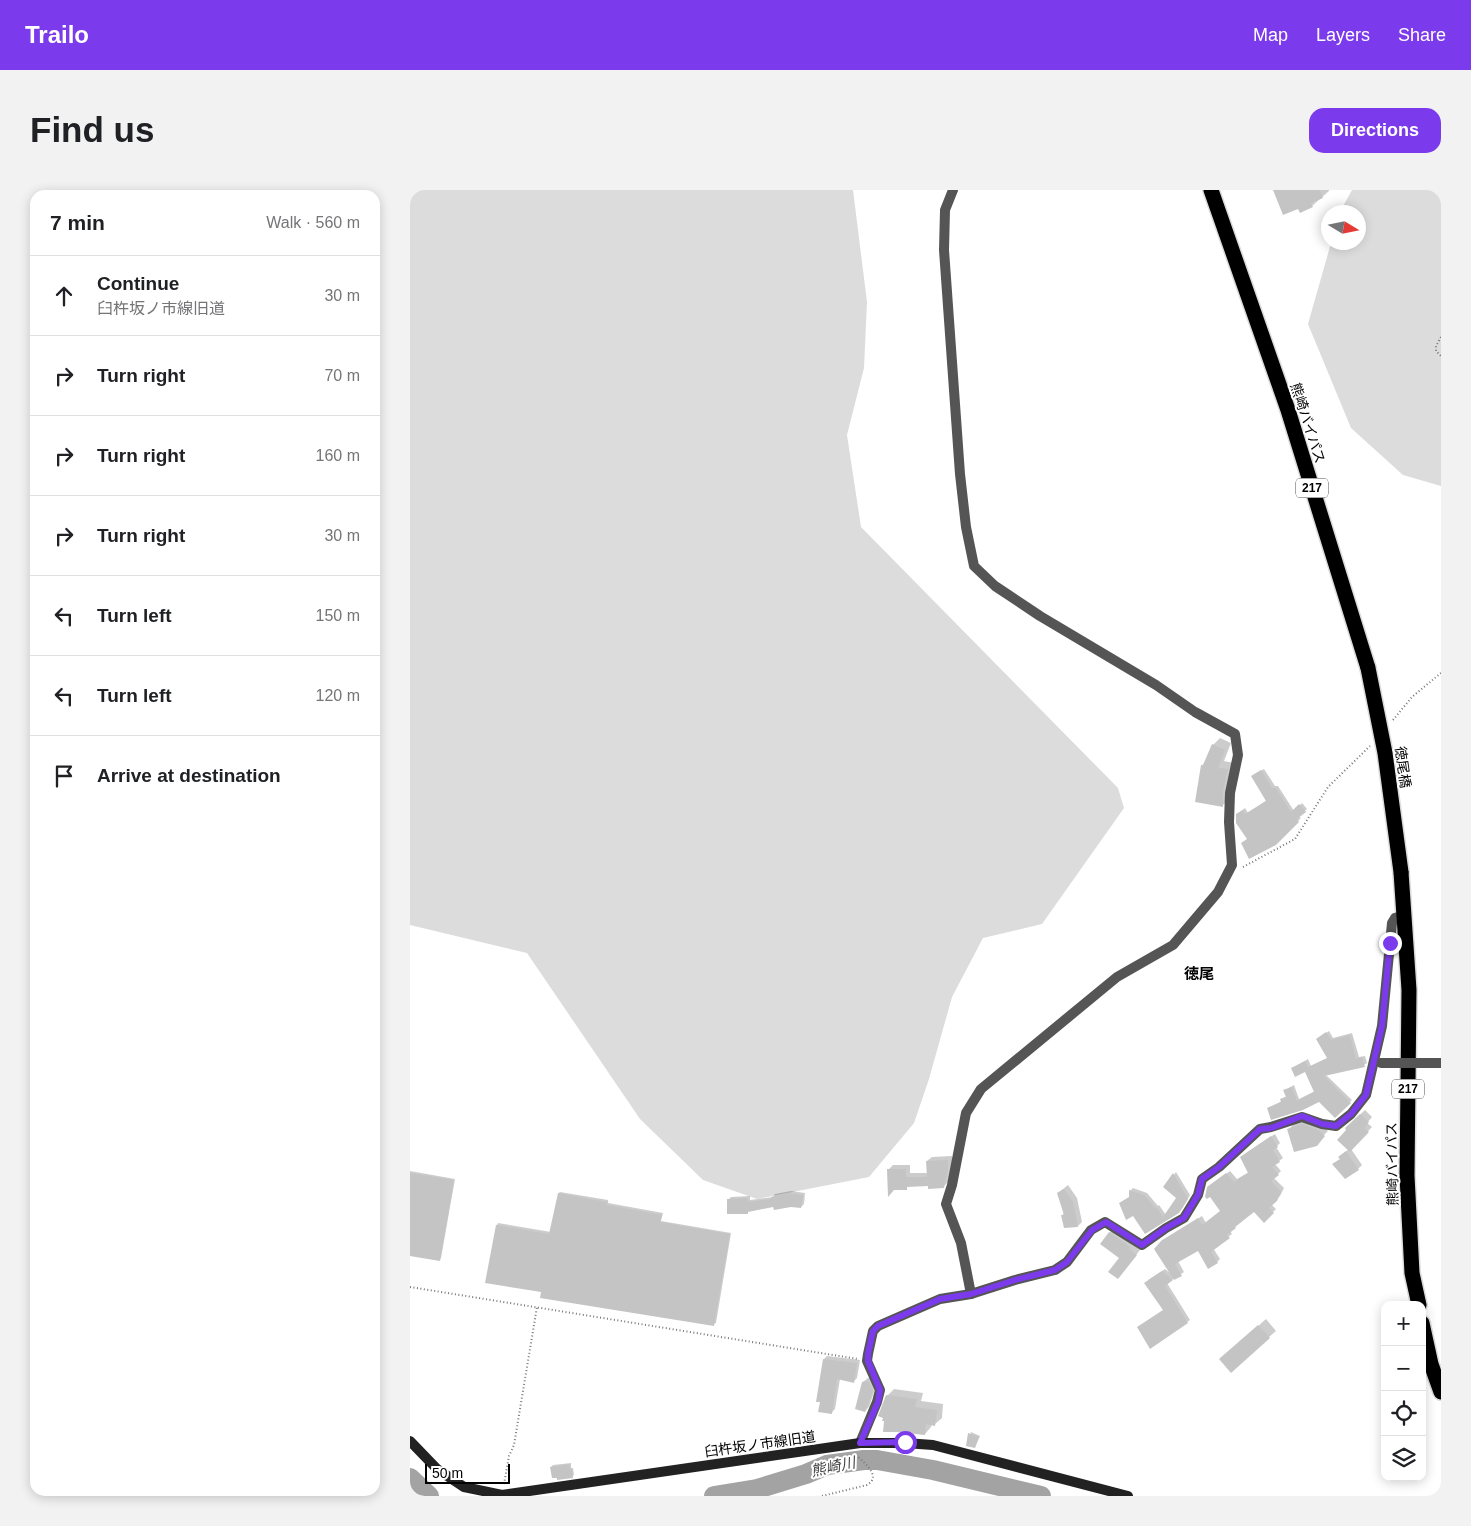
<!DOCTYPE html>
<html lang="en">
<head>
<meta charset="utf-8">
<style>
  :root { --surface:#fff; --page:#f2f2f2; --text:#202124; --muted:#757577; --line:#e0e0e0; --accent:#7c3aed }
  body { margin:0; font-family:Helvetica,"Noto Sans JP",sans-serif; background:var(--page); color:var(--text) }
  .controls { position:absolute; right:15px; bottom:15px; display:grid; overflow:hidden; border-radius:10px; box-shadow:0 2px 12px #0003 }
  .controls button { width:45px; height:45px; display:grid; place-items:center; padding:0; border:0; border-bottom:1px solid var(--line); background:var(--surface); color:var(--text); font:25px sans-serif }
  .compass { position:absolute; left:911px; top:15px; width:45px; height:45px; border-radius:50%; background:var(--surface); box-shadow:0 2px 12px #0003; rotate:100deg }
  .scale { position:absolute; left:15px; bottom:12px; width:85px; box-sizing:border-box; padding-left:5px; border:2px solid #000; border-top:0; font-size:14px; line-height:18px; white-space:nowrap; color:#000; -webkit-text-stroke:4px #fff; paint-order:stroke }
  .stop { position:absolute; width:15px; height:15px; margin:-11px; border:4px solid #7c3aed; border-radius:50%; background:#fff }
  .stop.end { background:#7c3aed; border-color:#fff; box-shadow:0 1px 5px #0008 }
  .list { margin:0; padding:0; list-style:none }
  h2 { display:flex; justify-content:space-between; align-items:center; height:65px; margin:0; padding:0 20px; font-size:21px }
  h2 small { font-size:16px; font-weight:400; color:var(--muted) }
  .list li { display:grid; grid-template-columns:32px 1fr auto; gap:15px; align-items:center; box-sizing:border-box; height:80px; padding:0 20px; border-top:1px solid var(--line) }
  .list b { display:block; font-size:19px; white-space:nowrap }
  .list p { margin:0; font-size:16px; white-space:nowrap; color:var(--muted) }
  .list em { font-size:16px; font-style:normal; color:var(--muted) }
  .icon { flex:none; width:28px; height:28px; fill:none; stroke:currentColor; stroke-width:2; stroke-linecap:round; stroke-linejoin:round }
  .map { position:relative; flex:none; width:1031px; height:1306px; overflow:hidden; border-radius:15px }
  header { display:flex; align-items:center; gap:30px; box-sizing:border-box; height:70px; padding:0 25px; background:var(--accent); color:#fff }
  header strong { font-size:24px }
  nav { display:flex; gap:28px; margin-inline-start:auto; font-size:18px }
  .intro { display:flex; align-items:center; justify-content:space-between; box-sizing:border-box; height:120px; padding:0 30px }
  h1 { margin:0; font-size:35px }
  .button { padding:12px 22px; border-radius:15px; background:var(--accent); color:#fff; font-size:18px; font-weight:700 }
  main { display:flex; gap:30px; padding:0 30px }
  aside { flex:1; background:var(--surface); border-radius:15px; box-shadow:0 2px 12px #0003 }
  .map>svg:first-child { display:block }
</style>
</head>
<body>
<header>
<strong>Trailo</strong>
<nav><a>Map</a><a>Layers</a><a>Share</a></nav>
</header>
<div class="intro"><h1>Find us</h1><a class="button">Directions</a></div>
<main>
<aside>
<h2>7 min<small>Walk · 560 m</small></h2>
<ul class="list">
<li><svg class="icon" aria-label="ahead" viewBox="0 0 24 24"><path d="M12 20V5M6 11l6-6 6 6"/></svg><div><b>Continue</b><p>臼杵坂ノ市線旧道</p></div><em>30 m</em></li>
<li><svg class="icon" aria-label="right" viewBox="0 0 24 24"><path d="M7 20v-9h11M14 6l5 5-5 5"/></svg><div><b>Turn right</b></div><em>70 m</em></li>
<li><svg class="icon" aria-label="right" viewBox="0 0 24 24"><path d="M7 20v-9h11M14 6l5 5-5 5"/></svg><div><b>Turn right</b></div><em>160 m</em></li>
<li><svg class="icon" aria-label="right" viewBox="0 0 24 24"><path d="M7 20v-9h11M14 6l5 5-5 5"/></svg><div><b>Turn right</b></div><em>30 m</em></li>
<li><svg class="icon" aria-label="left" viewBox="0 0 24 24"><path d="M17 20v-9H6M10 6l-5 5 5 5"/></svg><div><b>Turn left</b></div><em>150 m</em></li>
<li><svg class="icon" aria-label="left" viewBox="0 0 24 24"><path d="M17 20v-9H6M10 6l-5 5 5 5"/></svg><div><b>Turn left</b></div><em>120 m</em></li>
<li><svg class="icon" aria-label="arrive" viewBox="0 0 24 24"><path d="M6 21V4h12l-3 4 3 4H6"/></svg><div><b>Arrive at destination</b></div></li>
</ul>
</aside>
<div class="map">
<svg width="1031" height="1306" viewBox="0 0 1031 1306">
  <rect width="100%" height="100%" fill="#fff"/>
  <g fill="#dcdcdc">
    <path d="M 0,0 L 443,0 L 457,112 L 454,178 L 437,245 L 451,337 L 708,598 L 714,618 L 632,734 L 573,748 L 542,807 L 519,889 L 504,933 L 459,987 L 347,1009 L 293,990 L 230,929 L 117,763 L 0,735 Z"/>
    <path d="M 942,0 L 1031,0 L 1031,296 L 993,285 L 941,238 L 898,134 L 921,53 L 948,52 L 948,22 L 930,22 Z"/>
  </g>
  <g fill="#0003">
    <path d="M 864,0 L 919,0 L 919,1 L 902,16 L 889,18 Z"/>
    <path d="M 810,548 L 821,553 L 814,571 L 824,573 L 819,609 L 812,616 L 792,576 L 796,571 L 803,555 Z"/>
    <path d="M 854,579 L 865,596 L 868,596 L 884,621 L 892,613 L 897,619 L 889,627 L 891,628 L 866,654 L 838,649 L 827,624 L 835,618 L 838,623 L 857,610 L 845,584 Z"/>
    <path d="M 919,841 L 923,848 L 942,843 L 949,867 L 955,866 L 957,873 L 954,875 L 916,885 L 942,910 L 925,926 L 909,910 L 858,918 L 872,911 L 871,909 L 877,906 L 875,900 L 884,895 L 889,909 L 905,901 L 896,880 L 883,878 L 898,869 L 901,876 L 918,868 L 910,847 Z"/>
    <path d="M 955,920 L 962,927 L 957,933 L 962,937 L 941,959 L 952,975 L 948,979 L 929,967 L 939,959 L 938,940 L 936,938 Z"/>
    <path d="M 897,931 L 912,936 L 918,941 L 904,955 L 879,939 L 883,935 Z"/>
    <path d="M 865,944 L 870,953 L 866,957 L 873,968 L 865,974 L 871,981 L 864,988 L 874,998 L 870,1006 L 861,1014 L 866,1019 L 854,1031 L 844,1021 L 820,1041 L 822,1044 L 803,1058 L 810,1069 L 807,1072 L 788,1059 L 768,1071 L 774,1082 L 757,1093 L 780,1130 L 777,1132 L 754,1120 L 738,1090 L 755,1079 L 761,1084 L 751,1051 L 792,1026 L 796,1033 L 812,1021 L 802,994 L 820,981 L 827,989 L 839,982 L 835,964 Z"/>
    <path d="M 542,966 L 542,974 L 538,992 L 533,997 L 519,995 L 500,995 L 496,998 L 478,980 L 483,975 L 500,975 L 500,983 L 518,983 L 517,971 L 522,967 Z"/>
    <path d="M 0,981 L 45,989 L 31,1068 L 29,1070 L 0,1065 Z"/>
    <path d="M 766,982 L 780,1005 L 772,1019 L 735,1043 L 720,1006 L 720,1001 L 723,998 L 737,1003 L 748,1016 L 749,1015 L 756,1025 L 767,1008 L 755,997 Z"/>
    <path d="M 658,995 L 667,1008 L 672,1032 L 668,1036 L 652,1026 L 654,1023 L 648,1003 Z"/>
    <path d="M 381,1001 L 395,1003 L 394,1014 L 391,1017 L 364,1016 L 318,1010 L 321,1007 L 340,1006 L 340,1010 L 363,1007 L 365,1004 Z"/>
    <path d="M 150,1002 L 198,1010 L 198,1013 L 253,1023 L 251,1031 L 321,1043 L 306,1133 L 304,1134 L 132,1101 L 87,1035 L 88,1033 L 141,1042 L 149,1003 Z"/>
    <path d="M 704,1039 L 730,1060 L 712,1083 L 711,1068 L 699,1043 Z"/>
    <path d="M 856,1129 L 866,1141 L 859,1147 L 818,1163 Z"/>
    <path d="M 417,1166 L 450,1170 L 447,1188 L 444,1191 L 430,1189 L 425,1219 L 421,1223 L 414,1169 Z"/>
    <path d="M 463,1187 L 466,1196 L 459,1217 L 455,1221 L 453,1192 L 458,1188 Z"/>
    <path d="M 484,1199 L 513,1203 L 511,1211 L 533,1214 L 532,1228 L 525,1234 L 522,1234 L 521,1237 L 515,1244 L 477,1206 Z"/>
    <path d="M 561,1242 L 570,1246 L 565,1257 L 557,1255 Z"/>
    <path d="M 161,1273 L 161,1278 L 163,1278 L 164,1285 L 162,1286 L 141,1277 L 143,1275 Z"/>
  </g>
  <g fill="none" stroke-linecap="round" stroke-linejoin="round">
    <g stroke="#a3a3a3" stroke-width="20">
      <path d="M 0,1288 L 19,1306"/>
      <path d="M 304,1306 L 347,1299 L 396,1284 L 417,1275 L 454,1270 L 467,1270 L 523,1280 L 631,1306"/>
    </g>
  </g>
  <g fill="#c4c4c4">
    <path d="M 863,0 L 910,0 L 913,8 L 901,13 L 903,17 L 890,23 L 888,19 L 873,25 Z"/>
    <path d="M 802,554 L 815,560 L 808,578 L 818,579 L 813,602 L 813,617 L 785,612 L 791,575 L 793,575 Z"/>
    <path d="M 851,580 L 862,598 L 866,598 L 881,622 L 889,614 L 896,622 L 887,629 L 889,632 L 866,655 L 839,669 L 831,653 L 837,649 L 826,633 L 826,624 L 833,620 L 835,624 L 856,611 L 841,586 Z"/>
    <path d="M 916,842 L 921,850 L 940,845 L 946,869 L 952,867 L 955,877 L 914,886 L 941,913 L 925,928 L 909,912 L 893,920 L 861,930 L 857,918 L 871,912 L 870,909 L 876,907 L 873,900 L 882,897 L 887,911 L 904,902 L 895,882 L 885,887 L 881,878 L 895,871 L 898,877 L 917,868 L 906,849 Z"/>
    <path d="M 950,924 L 959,932 L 954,938 L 959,942 L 940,962 L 927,950 L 936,940 L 935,938 Z"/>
    <path d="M 892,934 L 908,940 L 915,946 L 907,956 L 884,962 L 877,939 Z"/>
    <path d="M 861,946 L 868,957 L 863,960 L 870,972 L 862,977 L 869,985 L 861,991 L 871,1002 L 867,1011 L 859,1018 L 864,1023 L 854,1033 L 844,1022 L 825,1037 L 826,1038 L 817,1045 L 820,1048 L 801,1062 L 808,1073 L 798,1079 L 788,1061 L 765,1074 L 772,1086 L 764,1090 L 744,1059 L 751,1051 L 788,1028 L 792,1035 L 810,1021 L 800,1007 L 797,1009 L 795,1007 L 797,997 L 816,983 L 824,992 L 838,983 L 830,967 Z"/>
    <path d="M 936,961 L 949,980 L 935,989 L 922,974 L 930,969 L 928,967 Z"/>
    <path d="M 538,970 L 538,979 L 534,998 L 518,999 L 518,996 L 497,997 L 497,1000 L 484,1000 L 478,1007 L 477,979 L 496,979 L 496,987 L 517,987 L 516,971 Z"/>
    <path d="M 0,983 L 44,990 L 30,1071 L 0,1066 Z"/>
    <path d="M 763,983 L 778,1009 L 769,1023 L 735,1044 L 723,1026 L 716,1030 L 709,1013 L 719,1007 L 719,1000 L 734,1005 L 745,1018 L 746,1017 L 753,1027 L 766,1008 L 753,997 Z"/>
    <path d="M 654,999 L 663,1012 L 668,1037 L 654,1038 L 651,1025 L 654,1025 L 647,1003 Z"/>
    <path d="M 148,1003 L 197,1012 L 197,1015 L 252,1025 L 250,1032 L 320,1044 L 304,1136 L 130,1108 L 131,1102 L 75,1093 L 86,1035 L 139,1044 Z"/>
    <path d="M 377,1003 L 393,1005 L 391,1018 L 381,1017 L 364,1020 L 363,1017 L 338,1022 L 338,1024 L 317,1024 L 317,1009 L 337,1008 L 338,1012 L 361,1009 L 361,1007 Z"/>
    <path d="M 699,1042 L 720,1057 L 719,1059 L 727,1065 L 708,1089 L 698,1082 L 709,1068 L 690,1054 Z"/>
    <path d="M 752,1081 L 763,1090 L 755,1096 L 778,1133 L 740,1159 L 727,1137 L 753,1120 L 734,1093 Z"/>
    <path d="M 848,1135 L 860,1148 L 821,1183 L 809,1169 Z"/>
    <path d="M 413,1169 L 447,1173 L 444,1193 L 427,1189 L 422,1224 L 408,1222 L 410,1212 L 406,1212 Z"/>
    <path d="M 458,1191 L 463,1201 L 455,1222 L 445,1219 L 452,1192 Z"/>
    <path d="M 476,1205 L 507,1209 L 505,1217 L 527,1220 L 525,1236 L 516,1234 L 515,1245 L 486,1242 L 473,1242 L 474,1231 L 472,1231 L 473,1228 L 468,1226 Z"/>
    <path d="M 558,1243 L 569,1247 L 565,1258 L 556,1256 Z"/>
    <path d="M 159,1274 L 160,1279 L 162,1279 L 163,1288 L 147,1290 L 147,1288 L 142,1288 L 140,1277 Z"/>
  </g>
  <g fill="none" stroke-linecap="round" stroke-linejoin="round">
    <g stroke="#dbdbdb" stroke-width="18">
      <g id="highway">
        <path d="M 801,0 L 878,220 L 958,478"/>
        <path d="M 991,682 L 999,800 L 997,986 L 1002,1083 L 1009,1115"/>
        <path d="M 1012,1133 L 1021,1174 L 1031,1202"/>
      </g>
    </g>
    <g stroke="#777" stroke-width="2" stroke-dasharray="1 2.5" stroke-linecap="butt">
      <path d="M 1031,147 L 1026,156 L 1026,161 L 1031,166"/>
      <path d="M 983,530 L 1002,507 L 1031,483"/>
      <path d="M 833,677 L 885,649 L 918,597 L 960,556"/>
      <path d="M 0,1097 L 448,1169"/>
      <path d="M 94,1294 L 99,1266 L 104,1255 L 127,1117"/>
      <path d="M 412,1306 L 457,1295 C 473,1286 452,1271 445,1264"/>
    </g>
    <g stroke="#555" stroke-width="10">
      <path d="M 543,0 L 535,20 L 534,60 L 550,284 L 556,337 L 564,376 L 585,396 L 630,426 L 746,495 L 785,522 L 825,544 L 828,565 L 820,603 L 819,632 L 822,675 L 808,702 L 763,755 L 707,787 L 571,899 L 556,923 L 542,995 L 536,1014 L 551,1053 L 561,1104"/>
      <path d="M 450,1253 L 467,1212 L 470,1200 L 457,1171 L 458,1164 L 463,1141 L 468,1136 L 530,1109 L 561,1104 L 605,1090 L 645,1080 L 657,1072 L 681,1040 L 695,1032 L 732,1055 L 756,1038 L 774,1028 L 788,1005 L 792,989 L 809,977 L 850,939 L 861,937 L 892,927 L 912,934 L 926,936 L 941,924 L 956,905 L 972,836 L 982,733 L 985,728 L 994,726"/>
    </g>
    <path stroke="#222" stroke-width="10" d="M 0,1251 L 27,1279 L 54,1297 L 92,1305 L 450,1253 L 495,1253 L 523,1255 L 718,1306"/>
    <use href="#highway" stroke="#000" stroke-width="15"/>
    <g stroke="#dbdbdb" stroke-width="18" stroke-linecap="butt">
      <path id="highway-bridge" d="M 958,478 L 975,563 L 991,682"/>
    </g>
    <path stroke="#555" stroke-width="10" d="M 971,873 L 1030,873"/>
    <use href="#highway-bridge" stroke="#000" stroke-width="15"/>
  </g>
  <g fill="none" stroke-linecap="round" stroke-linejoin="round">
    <path stroke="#7c3aed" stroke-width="6" d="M 495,1252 L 450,1253 L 468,1212 L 470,1200 L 458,1171 L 458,1164 L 463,1141 L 468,1136 L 530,1109 L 561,1104 L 605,1090 L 645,1080 L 657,1072 L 682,1040 L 696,1032 L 732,1055 L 756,1038 L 774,1028 L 788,1005 L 792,989 L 809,977 L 850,939 L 861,938 L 892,926 L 912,934 L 926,936 L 941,924 L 956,905 L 972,836 L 980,753"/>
  </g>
  <g text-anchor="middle" stroke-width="4" stroke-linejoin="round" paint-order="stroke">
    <g fill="#fff" stroke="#4c4c4c" stroke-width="1">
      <rect x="886" y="288.5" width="32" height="19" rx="4"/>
      <rect x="982" y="889.5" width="32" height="19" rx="4"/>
    </g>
    <g font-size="12" font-weight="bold" fill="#000">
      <text x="902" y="302">217</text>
      <text x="998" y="903">217</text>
    </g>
    <g font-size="14" fill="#000" stroke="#fff">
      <text transform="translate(898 233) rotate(72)" y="5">熊崎バイパス</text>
      <text transform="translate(993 577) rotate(82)" y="5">徳尾橋</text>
      <text transform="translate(982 974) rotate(-91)" y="5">熊崎バイパス</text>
      <text transform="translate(350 1254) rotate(-8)" y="5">臼杵坂ノ市線旧道</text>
    </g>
    <g font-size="15" font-weight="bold" fill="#000" stroke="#fff">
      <text x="789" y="789">徳尾</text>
    </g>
    <g font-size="15" font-style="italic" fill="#444" stroke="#fff">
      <text transform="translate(423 1277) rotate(-12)" y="5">熊崎川</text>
    </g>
  </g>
</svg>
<div class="controls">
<button>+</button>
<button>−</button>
<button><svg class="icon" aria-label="locate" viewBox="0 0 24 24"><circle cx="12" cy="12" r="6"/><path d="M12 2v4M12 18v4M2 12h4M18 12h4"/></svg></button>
<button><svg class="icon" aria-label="layers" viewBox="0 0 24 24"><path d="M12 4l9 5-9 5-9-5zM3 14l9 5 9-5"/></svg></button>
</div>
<svg class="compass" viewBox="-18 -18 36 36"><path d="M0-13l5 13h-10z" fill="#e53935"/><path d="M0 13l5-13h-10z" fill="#757577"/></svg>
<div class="scale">50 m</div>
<div class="stop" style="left:495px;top:1252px"></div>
<div class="stop end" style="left:980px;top:753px"></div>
</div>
</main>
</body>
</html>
